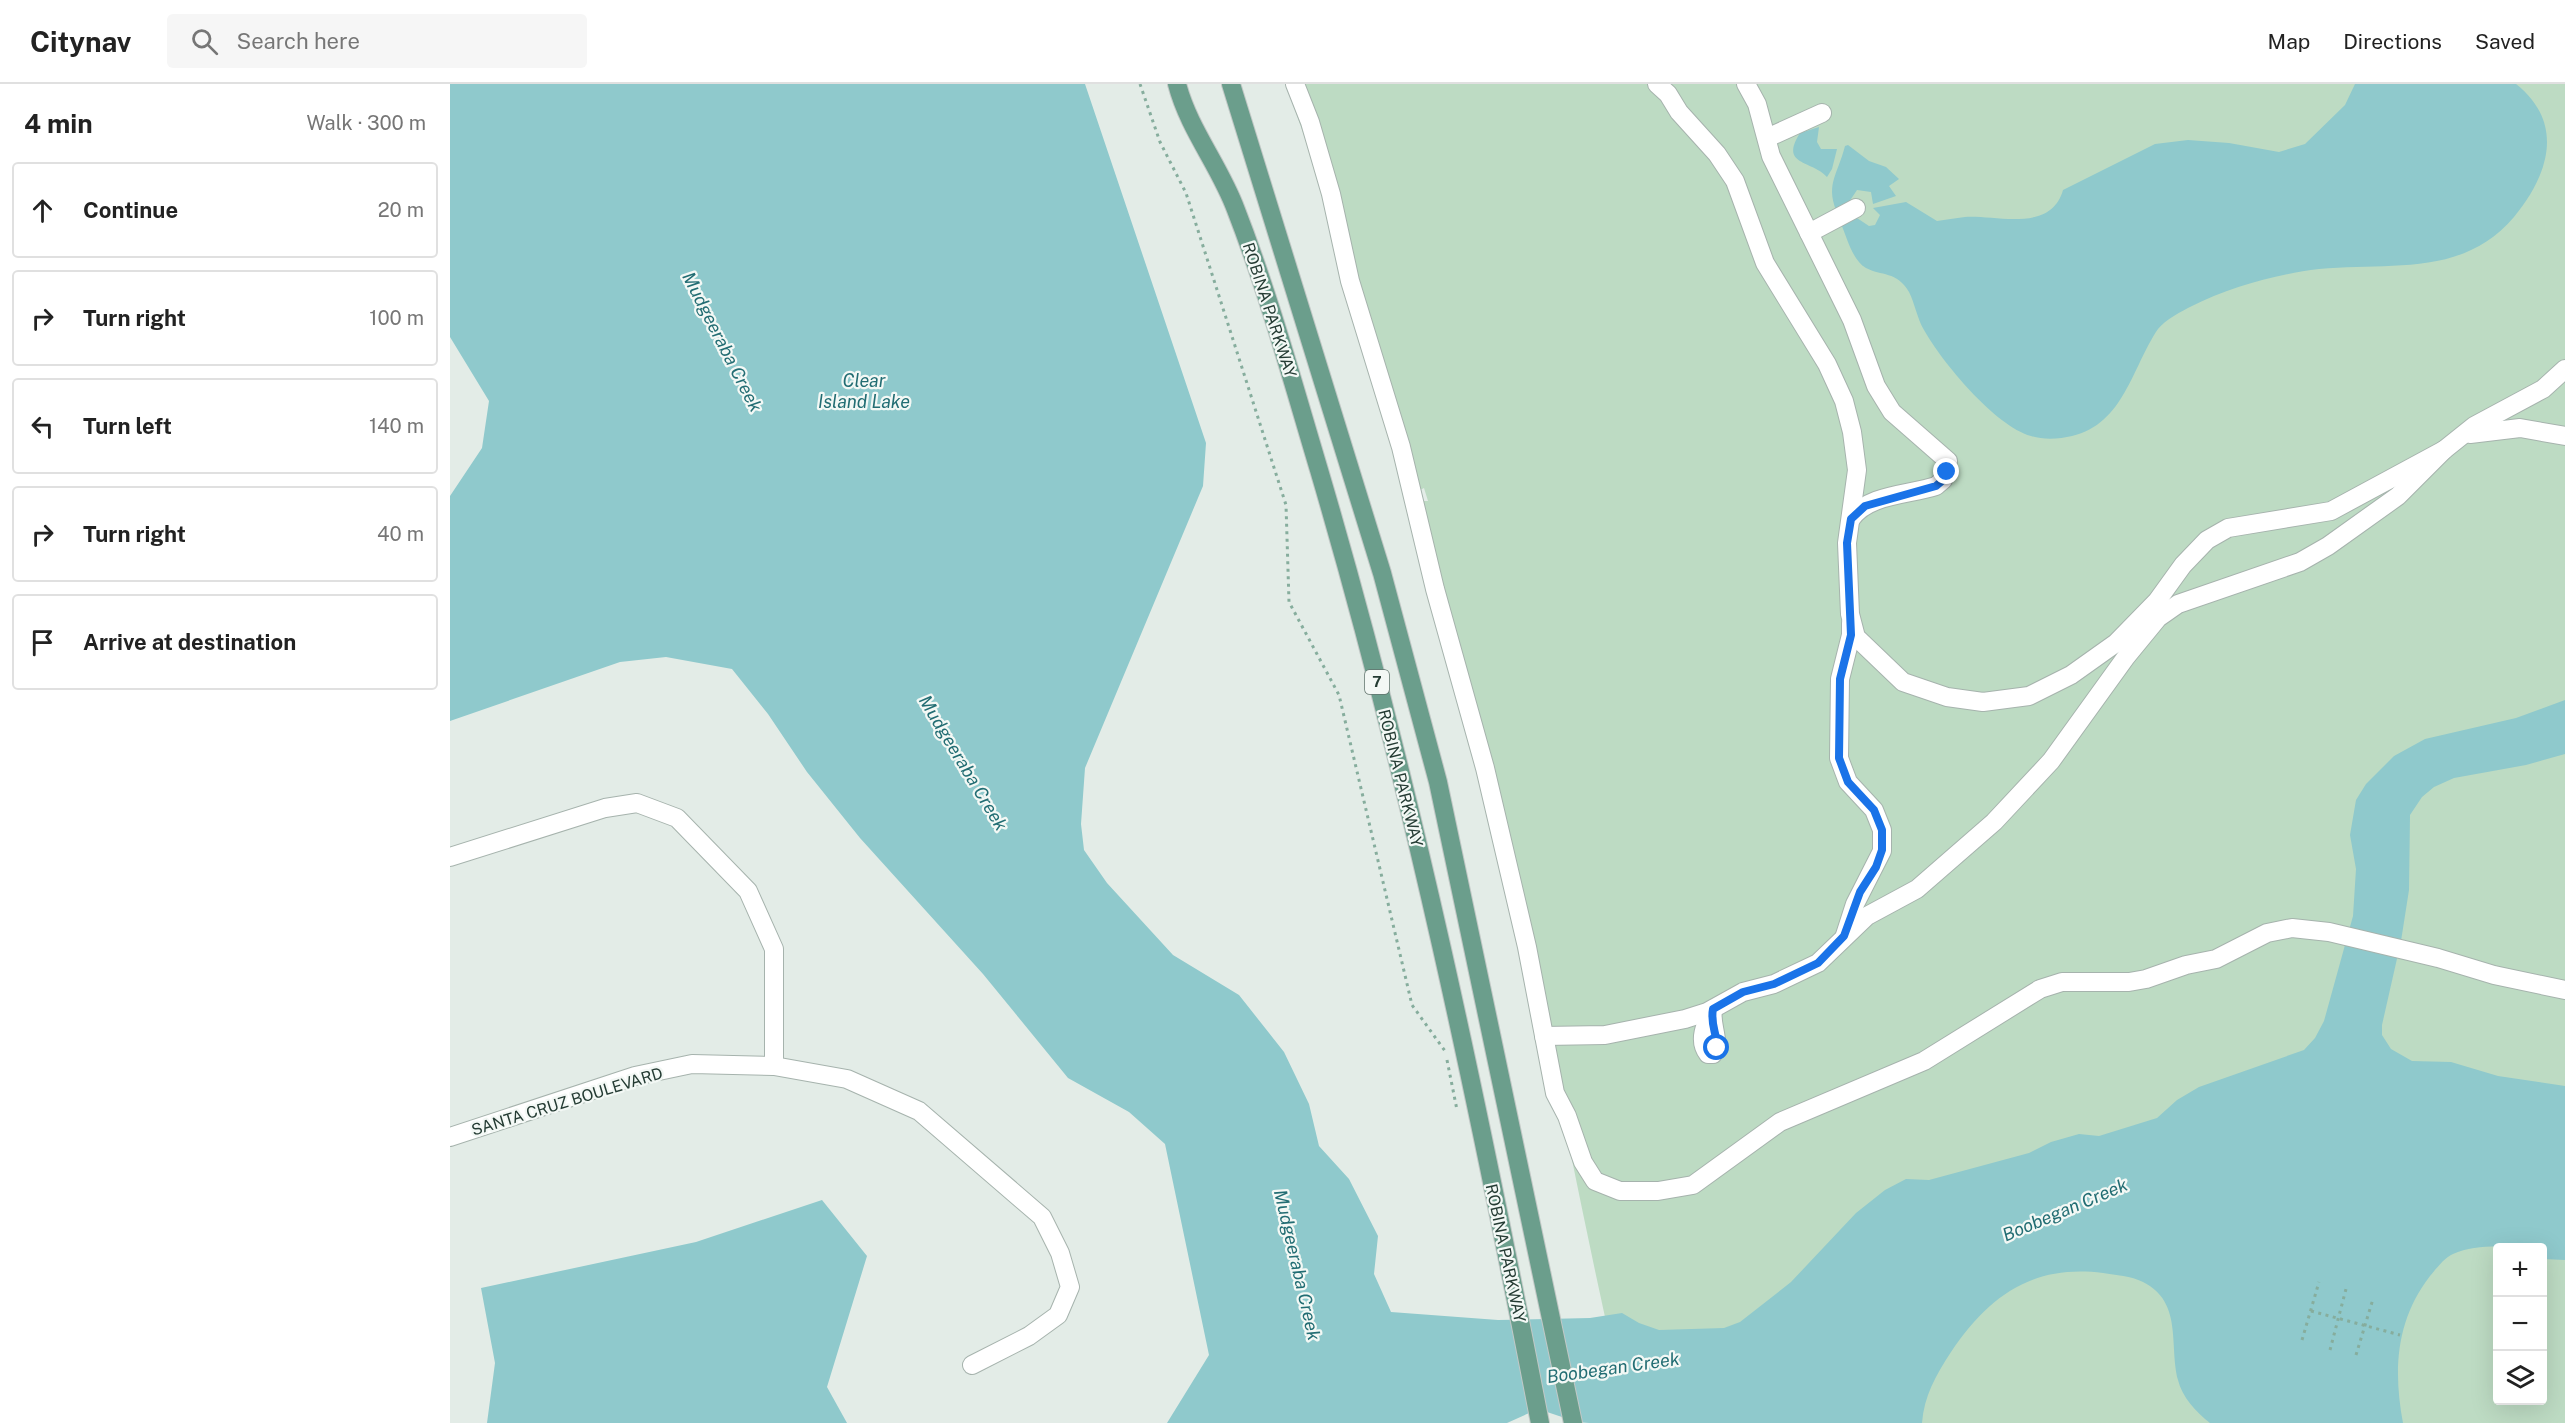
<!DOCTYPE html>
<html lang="en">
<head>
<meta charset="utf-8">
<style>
  :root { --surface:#fff; --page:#f6f6f6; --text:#222; --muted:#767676; --line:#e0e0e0 }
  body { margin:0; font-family:"Public Sans",sans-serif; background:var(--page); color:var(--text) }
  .controls { position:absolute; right:18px; bottom:18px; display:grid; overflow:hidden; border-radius:6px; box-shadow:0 6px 24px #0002 }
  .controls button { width:54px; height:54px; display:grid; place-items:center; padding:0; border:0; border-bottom:2px solid var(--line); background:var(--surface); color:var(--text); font:30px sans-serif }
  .stop { position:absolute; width:18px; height:18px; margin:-14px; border:4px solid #1a73e8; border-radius:50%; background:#fff }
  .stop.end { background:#1a73e8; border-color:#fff; box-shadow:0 2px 6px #0008 }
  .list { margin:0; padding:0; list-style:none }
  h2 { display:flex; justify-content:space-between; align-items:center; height:78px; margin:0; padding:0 24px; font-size:26px }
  h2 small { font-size:20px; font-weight:400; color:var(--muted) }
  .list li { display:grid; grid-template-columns:39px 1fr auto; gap:18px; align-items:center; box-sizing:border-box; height:96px; margin:0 12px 12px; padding:0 12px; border:2px solid var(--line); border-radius:6px }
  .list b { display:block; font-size:22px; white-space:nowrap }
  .list em { font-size:20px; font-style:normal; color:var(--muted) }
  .icon { flex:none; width:33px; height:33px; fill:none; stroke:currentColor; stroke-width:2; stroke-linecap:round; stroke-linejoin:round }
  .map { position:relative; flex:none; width:2115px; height:1339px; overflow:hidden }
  header { display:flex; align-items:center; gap:36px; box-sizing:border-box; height:84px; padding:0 30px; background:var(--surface); border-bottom:2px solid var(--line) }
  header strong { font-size:28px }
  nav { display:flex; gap:33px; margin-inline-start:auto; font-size:21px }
  .search { width:420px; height:54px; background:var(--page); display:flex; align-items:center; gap:15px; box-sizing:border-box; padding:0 21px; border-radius:6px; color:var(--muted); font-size:22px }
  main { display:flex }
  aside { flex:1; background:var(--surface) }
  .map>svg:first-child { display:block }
</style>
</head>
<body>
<header>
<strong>Citynav</strong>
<div class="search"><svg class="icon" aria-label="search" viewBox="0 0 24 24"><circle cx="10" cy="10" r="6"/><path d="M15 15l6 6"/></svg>Search here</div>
<nav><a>Map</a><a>Directions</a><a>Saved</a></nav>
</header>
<main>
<aside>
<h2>4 min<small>Walk · 300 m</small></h2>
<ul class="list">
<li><svg class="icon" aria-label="ahead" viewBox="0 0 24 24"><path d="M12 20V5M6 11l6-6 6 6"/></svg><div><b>Continue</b></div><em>20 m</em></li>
<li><svg class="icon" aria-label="right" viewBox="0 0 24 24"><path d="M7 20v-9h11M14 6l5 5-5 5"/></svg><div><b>Turn right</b></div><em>100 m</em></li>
<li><svg class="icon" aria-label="left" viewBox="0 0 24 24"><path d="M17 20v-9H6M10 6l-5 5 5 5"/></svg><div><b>Turn left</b></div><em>140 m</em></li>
<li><svg class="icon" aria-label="right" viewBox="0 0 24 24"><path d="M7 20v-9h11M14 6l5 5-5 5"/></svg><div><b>Turn right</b></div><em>40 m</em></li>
<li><svg class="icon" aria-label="arrive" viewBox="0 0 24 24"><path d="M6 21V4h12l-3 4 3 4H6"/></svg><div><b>Arrive at destination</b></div></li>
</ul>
</aside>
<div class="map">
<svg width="2115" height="1339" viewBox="0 0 2115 1339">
  <rect width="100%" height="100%" fill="#e3ece7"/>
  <path fill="#bddbc3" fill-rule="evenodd" d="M 836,0 L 2115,0 L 2115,1339 L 1179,1339 C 1122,1097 1081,851 1023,609 L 1017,602 L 973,417 L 978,417 L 974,404 L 970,406 L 887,146 ZM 2048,1164 L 2092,1164 L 2092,1316 L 2048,1316 Z"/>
  <g fill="#8fc9cc">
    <path d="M 0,0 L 635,0 L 756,359 L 753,402 L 635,684 L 631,740 L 634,766 L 657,799 L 723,871 L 789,911 L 834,968 L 859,1020 L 869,1062 L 899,1095 L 928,1152 L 924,1190 L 941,1228 L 1048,1236 L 1140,1234 L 1172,1229 L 1189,1239 L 1209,1246 L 1274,1244 L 1290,1238 L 1341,1198 L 1406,1129 L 1435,1106 L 1456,1095 L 1479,1096 L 1579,1069 L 1601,1058 L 1629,1050 L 1649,1052 L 1707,1034 L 1727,1016 L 1749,1003 L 1854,966 L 1865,954 L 1874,937 L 1903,832 L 1906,785 L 1900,751 L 1906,716 L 1916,700 L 1944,672 L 1975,655 L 2066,634 L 2115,616 L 2115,670 L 2076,681 L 2004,694 L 1984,703 L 1972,713 L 1960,731 L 1959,806 L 1951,857 L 1932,941 L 1932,951 L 1941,965 L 1962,977 L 2001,978 L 2048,992 L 2115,1002 L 2115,1176 L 2093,1175 L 2092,1164 C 2065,1164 2029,1158 2003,1170 C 1995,1173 1986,1185 1980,1192 C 1946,1236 1943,1286 1953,1339 L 1760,1339 C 1746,1328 1732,1313 1728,1296 C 1719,1261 1733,1218 1693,1198 C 1681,1192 1666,1191 1653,1189 C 1582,1180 1539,1212 1501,1268 C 1486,1291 1474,1312 1472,1339 L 1139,1339 L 1127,1338 L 1088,1325 L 1057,1339 L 717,1339 L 759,1271 L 715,1060 L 679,1028 L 618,994 L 533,890 L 410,754 L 357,688 L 318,630 L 282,585 L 216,573 L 170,578 L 0,637 L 0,412 L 32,364 L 39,317 L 0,253 Z"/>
    <path d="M 1905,0 L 2066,0 C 2090,19 2102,44 2095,75 C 2090,97 2078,116 2064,133 C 2012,194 1940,178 1869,185 C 1827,190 1780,203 1742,222 C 1732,227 1715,236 1708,245 C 1682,283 1674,340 1622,352 C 1610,355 1593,356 1581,352 C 1545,342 1492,278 1474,246 C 1467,234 1465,220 1459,208 C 1447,187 1431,192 1416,184 C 1402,176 1397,153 1391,140 L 1401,130 L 1419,142 L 1425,141 L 1430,131 L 1423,124 L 1456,118 L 1487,137 C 1496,136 1505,134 1515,133 C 1546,131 1601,149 1613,106 L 1705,60 L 1738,56 L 1779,59 L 1829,68 L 1855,60 L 1895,21 Z"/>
    <path d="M 1369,43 L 1367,58 L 1371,65 L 1387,65 L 1382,85 L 1377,93 C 1362,76 1329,82 1350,49 Z"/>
    <path d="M 1398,61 L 1419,77 L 1436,83 L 1449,95 L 1439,102 L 1446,112 L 1423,120 L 1421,108 L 1407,106 L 1389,133 C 1374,101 1387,93 1395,62 Z"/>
    <path d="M 372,1116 L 417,1172 L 377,1303 L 397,1339 L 37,1339 L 45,1279 L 31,1204 L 246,1158 Z"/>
  </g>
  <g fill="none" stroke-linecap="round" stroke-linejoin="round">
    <g stroke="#a6b3ad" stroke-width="20">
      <g id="minor">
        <path d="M 845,0 L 860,38 L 881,110 L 900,197 L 951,363 L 985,505 L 1035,684 L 1077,863 L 1105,1009 L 1117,1032 L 1133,1078 L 1145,1097 L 1170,1107 L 1208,1107 L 1243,1101 L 1330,1038 L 1474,977 L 1590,905 L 1612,898 L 1679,898 L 1696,895 L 1736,881 L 1766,875 L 1817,849 L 1842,844 L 1879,848 L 1988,874 L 2044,891 L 2115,906"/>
        <path d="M 1207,0 L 1218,10 L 1229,28 L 1267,70 L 1285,97 L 1315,179 L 1377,280 L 1394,317 L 1402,348 L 1407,386 L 1397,459 L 1400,530 L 1406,553 L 1453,598 L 1497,613 L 1533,618 L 1579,612 L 1621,591 L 1666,559 L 1707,517 L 1733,481 L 1757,456 L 1778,444 L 1881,427 L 1994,366"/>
        <path d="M 1296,0 L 1307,20 L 1321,72 L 1402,236 L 1426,302 L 1442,328 L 1498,377 L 1493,396 L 1486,402 C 1459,411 1418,410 1401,435"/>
        <path d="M 1317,54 L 1372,29"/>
        <path d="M 1359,149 L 1406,124"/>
        <path d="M 2020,350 L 2070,344 L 2115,352"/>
        <path d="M 0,773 L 155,724 L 187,719 L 227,734 L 298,807 L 324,865 L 324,982"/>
        <path d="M 1395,851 L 1405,820 L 1432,767 L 1432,746 L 1424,726 L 1398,698 L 1389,674 L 1390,595 L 1401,551 L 1401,539"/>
        <path d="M 1263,925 C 1260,942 1271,955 1263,970 L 1258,970 C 1247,956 1256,939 1263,925 Z"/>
        <path d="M 1094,952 L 1155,951 L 1235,935 L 1257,928 L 1293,908 L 1324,900 L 1368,879 L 1417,832 L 1467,805 L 1544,738 L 1601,677 L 1676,573 L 1708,534 L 1728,520 L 1850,478 L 1878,462 L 1948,412 L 1994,366 L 2024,342 L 2093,305 L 2115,285"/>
        <path d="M 0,1053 L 185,992 L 242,980 L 324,982 L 397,995 L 469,1027 L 592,1133 L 610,1169 L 620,1203 L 608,1231 L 579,1252 L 522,1281"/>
      </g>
    </g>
    <g stroke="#c2c8c6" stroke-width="20">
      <g id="major">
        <path d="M 727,0 C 739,46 770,82 786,126 C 819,211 843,299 869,386 C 961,698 1028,1019 1090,1339"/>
        <path d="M 781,0 L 932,489 L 988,698 L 1123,1339"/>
      </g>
    </g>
    <g stroke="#86ad9d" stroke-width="3" stroke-dasharray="3 4.5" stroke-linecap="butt">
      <path d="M 690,0 L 710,58 L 736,109 L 836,421 L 839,518 L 889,611 L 962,921 L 995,967"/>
      <path d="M 997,976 L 1007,1026"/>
      <path d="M 1861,1227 L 1950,1251"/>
      <path d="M 1852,1256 L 1869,1198"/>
      <path d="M 1880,1266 L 1896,1205"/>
      <path d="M 1906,1271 L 1923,1215"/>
    </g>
    <use href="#minor" stroke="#fff" stroke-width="18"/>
    <use href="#major" stroke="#6b9e8c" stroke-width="18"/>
  </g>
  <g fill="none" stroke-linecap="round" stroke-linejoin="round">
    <path stroke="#1a73e8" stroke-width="8" d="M 1267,964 C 1267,949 1260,940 1263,925 L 1293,908 L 1324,900 L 1368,879 L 1394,852 L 1410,808 L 1426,783 L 1432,766 L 1432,746 L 1424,726 L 1398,698 L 1389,674 L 1390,595 L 1401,551 L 1397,459 L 1401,435 L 1415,422 L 1486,402 L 1493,396 L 1497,388"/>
  </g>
  <g text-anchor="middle" stroke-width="4.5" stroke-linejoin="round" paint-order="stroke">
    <rect fill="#f3f8f5" stroke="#62746d" stroke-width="1.5" x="915" y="586" width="24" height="24" rx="4.5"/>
    <g font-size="15" font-weight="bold" fill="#243b33">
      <text x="927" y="603">7</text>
    </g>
    <g font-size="16" fill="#243b33" stroke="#f3f8f5">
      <text transform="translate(820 226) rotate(72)" y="6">ROBINA PARKWAY</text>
      <text transform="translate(951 694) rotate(76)" y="6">ROBINA PARKWAY</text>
      <text transform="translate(117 1017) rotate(-17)" y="6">SANTA CRUZ BOULEVARD</text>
      <text transform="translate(1056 1169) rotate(78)" y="6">ROBINA PARKWAY</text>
    </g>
    <g font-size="18" font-style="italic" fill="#226d73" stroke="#f3f8f5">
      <text transform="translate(272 258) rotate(63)" y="6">Mudgeeraba Creek</text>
      <text x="414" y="303">Clear<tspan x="414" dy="21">Island Lake</tspan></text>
      <text transform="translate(513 679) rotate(59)" y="6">Mudgeeraba Creek</text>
      <text transform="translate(1615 1126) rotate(-23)" y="6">Boobegan Creek</text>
      <text transform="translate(847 1181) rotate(77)" y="6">Mudgeeraba Creek</text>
      <text transform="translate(1163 1284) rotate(-8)" y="6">Boobegan Creek</text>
    </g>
  </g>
</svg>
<div class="controls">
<button>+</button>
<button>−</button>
<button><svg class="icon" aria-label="layers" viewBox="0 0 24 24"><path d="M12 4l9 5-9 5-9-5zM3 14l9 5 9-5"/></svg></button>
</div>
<div class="stop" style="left:1267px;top:964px"></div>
<div class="stop end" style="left:1497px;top:388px"></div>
</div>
</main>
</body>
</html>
